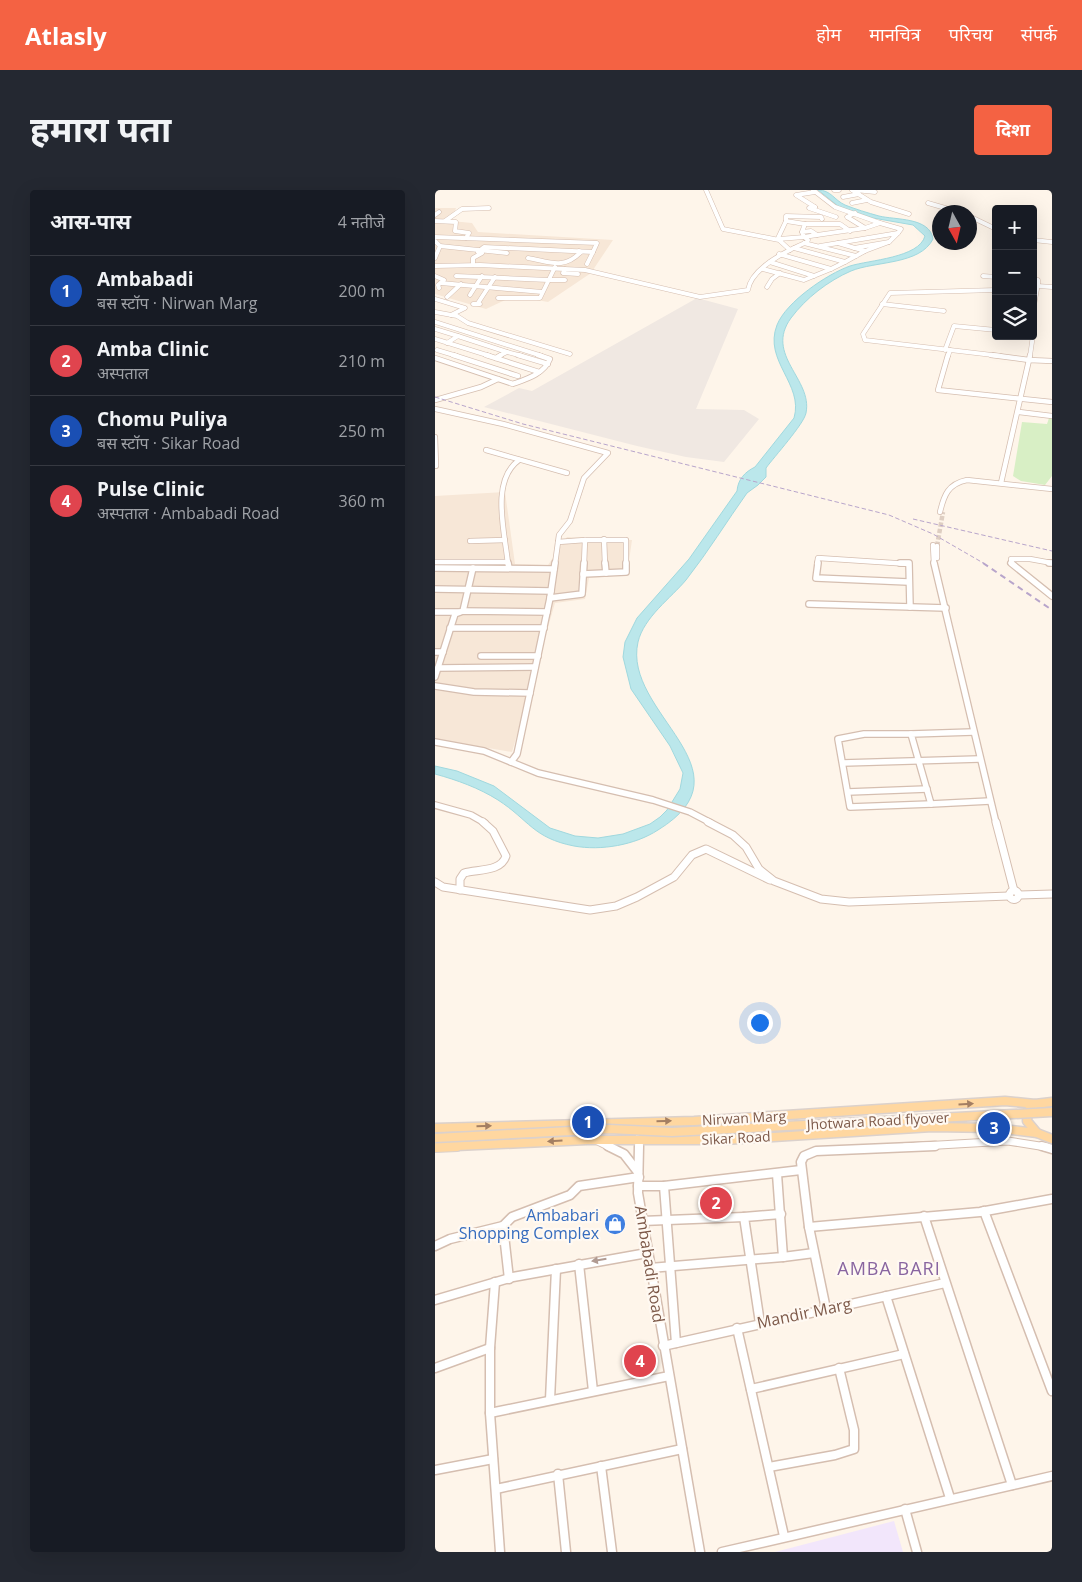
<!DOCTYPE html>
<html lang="hi">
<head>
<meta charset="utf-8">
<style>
  :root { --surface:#171b24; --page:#242831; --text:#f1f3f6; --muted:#9ea1a6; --line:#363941; --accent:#f46243 }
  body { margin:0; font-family:"Open Sans","Noto Sans Devanagari",sans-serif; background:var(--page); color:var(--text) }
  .controls { position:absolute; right:15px; top:15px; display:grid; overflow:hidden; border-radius:5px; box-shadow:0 5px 20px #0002 }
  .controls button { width:45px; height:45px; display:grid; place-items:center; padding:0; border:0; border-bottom:1px solid var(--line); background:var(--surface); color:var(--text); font:25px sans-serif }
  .compass { position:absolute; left:497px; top:15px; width:45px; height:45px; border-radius:50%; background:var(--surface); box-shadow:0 5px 20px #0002; rotate:172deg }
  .you { position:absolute; left:324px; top:832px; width:18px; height:18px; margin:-12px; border:4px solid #fff; border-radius:50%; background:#1a73e8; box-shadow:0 0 0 8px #1a73e833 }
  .badge { display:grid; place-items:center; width:32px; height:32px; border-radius:50%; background:var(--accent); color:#fff; font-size:16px; font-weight:700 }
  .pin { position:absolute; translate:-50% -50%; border:2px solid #fff; box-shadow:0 1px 5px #0006 }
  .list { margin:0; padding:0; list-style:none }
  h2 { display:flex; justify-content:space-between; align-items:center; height:65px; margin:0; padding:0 20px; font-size:21px }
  h2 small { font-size:16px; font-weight:400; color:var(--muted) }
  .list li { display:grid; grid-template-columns:32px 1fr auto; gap:15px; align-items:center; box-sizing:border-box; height:70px; padding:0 20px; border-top:1px solid var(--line) }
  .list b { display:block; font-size:19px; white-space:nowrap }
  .list p { margin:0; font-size:16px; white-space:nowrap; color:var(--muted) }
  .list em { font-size:16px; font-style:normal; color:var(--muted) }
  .icon { flex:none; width:28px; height:28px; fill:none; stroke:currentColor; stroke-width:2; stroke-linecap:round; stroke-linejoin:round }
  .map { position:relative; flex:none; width:617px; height:1362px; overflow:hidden; border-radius:5px }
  header { display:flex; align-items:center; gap:30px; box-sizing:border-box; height:70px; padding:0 25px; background:var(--accent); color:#fff }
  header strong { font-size:24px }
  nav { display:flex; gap:28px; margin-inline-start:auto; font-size:18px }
  .intro { display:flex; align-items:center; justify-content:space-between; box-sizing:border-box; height:120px; padding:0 30px }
  h1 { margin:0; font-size:35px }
  .button { padding:12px 22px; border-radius:5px; background:var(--accent); color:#fff; font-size:18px; font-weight:700 }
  main { display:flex; gap:30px; padding:0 30px }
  aside { flex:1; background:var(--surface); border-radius:5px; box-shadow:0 5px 20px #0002 }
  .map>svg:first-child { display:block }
</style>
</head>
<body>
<header>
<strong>Atlasly</strong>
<nav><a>होम</a><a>मानचित्र</a><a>परिचय</a><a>संपर्क</a></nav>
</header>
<div class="intro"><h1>हमारा पता</h1><a class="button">दिशा</a></div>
<main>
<aside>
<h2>आस-पास<small>4 नतीजे</small></h2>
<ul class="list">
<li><span class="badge" style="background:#1a4fb4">1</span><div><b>Ambabadi</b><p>बस स्टॉप · Nirwan Marg</p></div><em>200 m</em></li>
<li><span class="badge" style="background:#e0444e">2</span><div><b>Amba Clinic</b><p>अस्पताल</p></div><em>210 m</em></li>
<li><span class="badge" style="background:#1a4fb4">3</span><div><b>Chomu Puliya</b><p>बस स्टॉप · Sikar Road</p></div><em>250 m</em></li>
<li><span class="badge" style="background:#e0444e">4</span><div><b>Pulse Clinic</b><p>अस्पताल · Ambabadi Road</p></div><em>360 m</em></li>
</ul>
</aside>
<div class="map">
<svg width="617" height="1362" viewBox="0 0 617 1362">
  <rect width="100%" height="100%" fill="#fef5ea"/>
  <g fill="#f7e7d7">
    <path d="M 0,18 L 21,18 L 16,31 L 37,33 L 43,42 L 178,50 L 156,83 L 113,112 L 79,106 L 51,119 L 0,104 Z"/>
    <path d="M 70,302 L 80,374 L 113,375 L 132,347 L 197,350 L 192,385 L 154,388 L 150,409 L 120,413 L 77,562 L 0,549 L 0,306 Z"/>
  </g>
  <path fill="#f0e8e2" d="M 262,108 L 303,119 L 261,219 L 309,220 L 324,229 L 289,272 L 251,267 L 202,256 L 49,217 L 84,198 L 97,201 Z"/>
  <path fill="#f2e6fb" d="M 459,1331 L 468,1362 L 340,1362 Z"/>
  <path fill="#d8efc5" d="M 614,228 L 617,228 L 617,286 L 610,295 L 586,291 L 578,286 L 587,232 L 612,234 Z"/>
  <path fill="#bbe7eb" stroke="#a0d8de" d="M 383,0 C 396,0 399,10 410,15 C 420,19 433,23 444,26 C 460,30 495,27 498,49 C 485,75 440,71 416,81 C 393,91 371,108 356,128 C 329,165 378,189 371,223 C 369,234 339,267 331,278 L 331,287 L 323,295 L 312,303 C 292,331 273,362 251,390 C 236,408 209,427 203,452 C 187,523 321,580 223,640 C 200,655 166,661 139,656 C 98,648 94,630 63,610 C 44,598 22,590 0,584 L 0,576 L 22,581 L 59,596 L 115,638 L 140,646 L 163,648 L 188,644 L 215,634 L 225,627 L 232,620 L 245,599 L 248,583 L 235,556 L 196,499 L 188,467 L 190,452 L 202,428 L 254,369 L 302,301 C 303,289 310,282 320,277 L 359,228 C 369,194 328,171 342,135 C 351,112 392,84 415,76 C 434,70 484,68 490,46 L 478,35 L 438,28 L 403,16 Z"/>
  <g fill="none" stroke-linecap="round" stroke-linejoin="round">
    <path stroke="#decec2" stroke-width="4.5" stroke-dasharray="4.5 2" stroke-linecap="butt" d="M 502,356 L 508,322"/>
    <g stroke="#d5beb0" stroke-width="5">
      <g id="minor-far4">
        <path d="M 271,0 L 288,39 L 344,50 L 355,60"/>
        <path d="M 378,0 L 400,17 L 445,33"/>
        <path d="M 399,0 L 404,0"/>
        <path d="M 417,0 L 436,12 L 474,24"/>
        <path d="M 420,0 L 440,2"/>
        <path d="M 380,2 L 361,5 L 380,17"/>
        <path d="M 408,7 L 424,4"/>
        <path d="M 417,13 L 432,10"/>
        <path d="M 493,13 L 524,22"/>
        <path d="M 380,17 L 374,18 L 401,27"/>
        <path d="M 420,23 L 412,27 L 430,38"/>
        <path d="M 0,25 L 4,22"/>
        <path d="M 534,26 L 561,39"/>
        <path d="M 0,31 L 21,32 L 20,41 L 34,43 L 31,48"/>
        <path d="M 10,31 L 27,19 L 54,18"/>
        <path d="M 351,31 L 351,26 L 386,27 L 387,29"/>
        <path d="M 370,34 L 405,34 L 415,41"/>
        <path d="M 376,41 L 382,45 L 369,47 L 367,42 Z"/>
        <path d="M 382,45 L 430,38 L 445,33 L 466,39 L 463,43"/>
        <path d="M 0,47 L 162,53 L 158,62 L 49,57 L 43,62"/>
        <path d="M 344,49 L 369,47"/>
        <path d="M 346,50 L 343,48 L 351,31 L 370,34 L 367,42"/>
        <path d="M 598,50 L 617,52"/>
        <path d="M 0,51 L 5,56 L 0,68"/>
        <path d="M 369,53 L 421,66"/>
        <path d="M 403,53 L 430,61 L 410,72"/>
        <path d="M 5,56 L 72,63"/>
        <path d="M 385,56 L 463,43 L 454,52"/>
        <path d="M 419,58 L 454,52 L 430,61"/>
        <path d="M 344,64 L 396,79 L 410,72 L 359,58"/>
        <path d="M 93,68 C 116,72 128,80 146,62 L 144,61"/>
        <path d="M 335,72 L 379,86"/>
        <path d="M 152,74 L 158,62"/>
        <path d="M 38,75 L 38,68 L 47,63"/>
        <path d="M 0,76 L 45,75 L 150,80 L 265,107 L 313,100 C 316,78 353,60 372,52 L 373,50 L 369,47"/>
        <path d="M 130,79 L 128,83 L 143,84"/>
        <path d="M 328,79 L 369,90 L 396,79"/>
        <path d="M 0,86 L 9,90 L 3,95 L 4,98"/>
        <path d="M 21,86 L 113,90"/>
        <path d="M 548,86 L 561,87"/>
        <path d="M 598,89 L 603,90 L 603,96"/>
        <path d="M 113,90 L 130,90"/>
        <path d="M 6,93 L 107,102"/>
        <path d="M 332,97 L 337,89 L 345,83"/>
        <path d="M 601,99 L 603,96 L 617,97"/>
        <path d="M 35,105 L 47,86"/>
        <path d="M 12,107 L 26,94"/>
        <path d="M 63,108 L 105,108 L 120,77"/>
        <path d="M 0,109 L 30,118 L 16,125"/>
        <path d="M 38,114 L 45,114 L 43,113 L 60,87"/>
        <path d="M 447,114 L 509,121"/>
        <path d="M 598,121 L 602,99"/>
        <path d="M 0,122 L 22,126 L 33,133 L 135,164"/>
        <path d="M 0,132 L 107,166"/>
        <path d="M 0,139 L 23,146"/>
        <path d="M 0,149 L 55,166"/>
        <path d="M 12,153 L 23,146 L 72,162 L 64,166"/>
        <path d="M 2,160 L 22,166"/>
        <path d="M 510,160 L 519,136 L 561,140"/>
        <path d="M 515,160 L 430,150 L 428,144 L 455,103 L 561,100"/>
        <path d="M 72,162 L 87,166"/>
        <path d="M 513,166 L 515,160 L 566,166"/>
        <path d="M 595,166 L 598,145"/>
      </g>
    </g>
    <g stroke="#d5beb0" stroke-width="6">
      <g id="minor-far3">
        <path d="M 18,165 L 83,186"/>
        <path d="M 51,165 L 104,182"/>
        <path d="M 83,165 L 113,174"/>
        <path d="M 513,165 L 503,200 L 617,212"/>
        <path d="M 556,165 L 594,170 L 595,165"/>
        <path d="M 0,168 L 78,194 C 92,189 109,184 115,169 L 103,165"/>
        <path d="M 61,168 L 66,165"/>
        <path d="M 0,210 L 46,197 L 63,189"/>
        <path d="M 0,219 L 68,234 L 173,263 L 149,288 L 135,331 L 124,345 L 120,374"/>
        <path d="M 584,222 L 617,226"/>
        <path d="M 0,247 L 1,276"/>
        <path d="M 51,260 L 132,283"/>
        <path d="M 566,293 L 594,170 L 617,171"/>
        <path d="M 505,322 C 509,305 513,294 532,290 L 617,299"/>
        <path d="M 169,349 L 170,374"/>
        <path d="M 150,350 L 191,350 L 191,374"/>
        <path d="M 35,351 L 70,350"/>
        <path d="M 123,352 L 150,350 L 149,374"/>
        <path d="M 498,355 L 499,374"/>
        <path d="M 502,356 L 502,368"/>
        <path d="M 0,372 L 73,372"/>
        <path d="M 73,374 C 70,343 55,291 84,270"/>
        <path d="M 382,374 L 383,368 L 474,374"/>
        <path d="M 577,374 L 576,369 L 595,369 L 617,373"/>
      </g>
    </g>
    <g stroke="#d5beb0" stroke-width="8">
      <g id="minor-far2">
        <path d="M 73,373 L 74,378"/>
        <path d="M 170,373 L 171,383"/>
        <path d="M 383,373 L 381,388 L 473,392"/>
        <path d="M 465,373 L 474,373 L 475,417"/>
        <path d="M 499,373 L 561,633"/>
        <path d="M 576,373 L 617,406"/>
        <path d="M 614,373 L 617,373"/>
        <path d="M 0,378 L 119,379"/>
        <path d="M 148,384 L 191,382 L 191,373"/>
        <path d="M 0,399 L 116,401"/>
        <path d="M 115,408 L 147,404 L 149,373"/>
        <path d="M 374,414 L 511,418"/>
        <path d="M 28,421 L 38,378"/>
        <path d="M 0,422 L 24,422"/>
        <path d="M 15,438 L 109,438"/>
        <path d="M 0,462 L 8,462"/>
        <path d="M 46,466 L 103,466"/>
        <path d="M 3,478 L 100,477"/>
        <path d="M 0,487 L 20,424 L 28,421 L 112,422"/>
        <path d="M 0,496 L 39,502 L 95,503"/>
        <path d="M 538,542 L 476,544 L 496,614 L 555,611"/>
        <path d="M 476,544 L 429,544 L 403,549 L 415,617 L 496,614"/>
        <path d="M 0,552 L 49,561 L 103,583 L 218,610 L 255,622 L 276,633"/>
        <path d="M 76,572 L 82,564 L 115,408 L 120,373"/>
        <path d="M 408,573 L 544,569"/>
        <path d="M 413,602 L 492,599"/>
        <path d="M 0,615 L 36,625 L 50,633"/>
      </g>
    </g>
    <g stroke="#d5beb0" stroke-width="9">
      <g id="minor-far1">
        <path d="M 273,632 L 298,645 L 311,657 L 324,679 L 339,691 L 386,709 L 414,712 L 574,706"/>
        <path d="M 561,632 L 579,701"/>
        <path d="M 0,692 L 8,697 L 155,720 L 181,716 L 202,707 L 239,687 L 257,665 L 271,659 L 335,690"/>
        <path d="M 25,700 L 25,689 L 29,683 C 43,679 66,682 71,666 L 58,641 L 48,632"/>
        <circle cx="579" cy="705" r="4.5"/>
        <path d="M 585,705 L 617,704"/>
        <path d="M 163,951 L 175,957"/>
        <path d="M 204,957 L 205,936"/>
        <path d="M 470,957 L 573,951 L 611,957"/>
      </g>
    </g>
    <g stroke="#d5beb0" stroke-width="11">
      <g id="minor">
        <path d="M 173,956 L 189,964 L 203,982"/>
        <path d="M 204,956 L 203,1003 L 265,1362"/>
        <path d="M 607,956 L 617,959"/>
        <path d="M 203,996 L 229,996 L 366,980"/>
        <path d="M 229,996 L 241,1153"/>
        <path d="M 549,1021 L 617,1201"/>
        <path d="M 489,1026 L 577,1295"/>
        <path d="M 207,1031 L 309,1027"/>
        <path d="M 68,1036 L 74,1089"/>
        <path d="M 374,1037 L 545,1022 L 617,1009"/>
        <path d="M 0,1056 L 15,1049 L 68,1036 L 77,1027 L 135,1005 L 144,996 L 204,987"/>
        <path d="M 348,1067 L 379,1063"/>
        <path d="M 144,1074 L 158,1201"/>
        <path d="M 215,1078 L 348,1067 L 342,984"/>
        <path d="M 60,1092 L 55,1158 L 55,1223 L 65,1362"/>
        <path d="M 451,1106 L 515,1308"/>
        <path d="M 0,1110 L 78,1087 L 212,1063"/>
        <path d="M 391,1119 L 374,1037 L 366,972 L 369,966 L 381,961 L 500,956"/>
        <path d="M 325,1133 L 309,1027 L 346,1024"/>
        <path d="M 302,1138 L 349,1346"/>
        <path d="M 228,1156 L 510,1093"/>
        <path d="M 0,1178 L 55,1158"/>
        <path d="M 316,1199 L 469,1164"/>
        <path d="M 115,1210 L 121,1079"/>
        <path d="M 55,1223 L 234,1186"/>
        <path d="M 166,1276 L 177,1362"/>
        <path d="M 334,1277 L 400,1265 L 419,1259 L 419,1240 L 404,1178"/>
        <path d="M 0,1280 L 58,1269"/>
        <path d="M 123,1284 L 131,1362"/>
        <path d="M 61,1299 L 247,1259"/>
        <path d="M 470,1319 L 482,1362"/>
        <path d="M 287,1362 L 617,1286"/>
      </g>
    </g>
    <g stroke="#dbd1cc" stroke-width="11">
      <g id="major-far1">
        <path d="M 600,914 L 593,921 L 592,931 L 602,943 L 617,949"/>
        <path d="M 0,938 L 259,931 L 570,911 L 600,914 L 617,912"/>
        <path d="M 0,957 L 152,950 L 290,950 L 497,937 L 559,938 L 602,943"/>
      </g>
    </g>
    <g stroke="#dbd1cc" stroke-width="12">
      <path id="major" d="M 0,957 L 22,956"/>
    </g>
    <use href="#minor-far4" stroke="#fff" stroke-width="4"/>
    <use href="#minor-far3" stroke="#fff" stroke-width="4.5"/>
    <use href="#minor-far2" stroke="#fff" stroke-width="5.5"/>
    <use href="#minor-far1" stroke="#fff" stroke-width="7"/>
    <use href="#minor" stroke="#fff" stroke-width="8"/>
    <use href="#major-far1" stroke="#ffd7a0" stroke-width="8"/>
    <use href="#major" stroke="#ffd7a0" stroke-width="10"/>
    <g stroke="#b8a5cb" stroke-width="1" stroke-dasharray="4.5 2.5" stroke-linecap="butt">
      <path d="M 0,207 L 88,234 L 454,325 L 498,344 L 550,374"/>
      <path d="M 478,329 L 617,361"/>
    </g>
    <path stroke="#b8a5cb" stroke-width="2" stroke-dasharray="6 4.5" stroke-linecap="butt" d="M 548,373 L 617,420"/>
    <g stroke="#dbd1cc" stroke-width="11" stroke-linecap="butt">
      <path id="major-bridge" d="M 0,948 L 174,939 L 237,942 L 617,922"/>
    </g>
    <use href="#major-bridge" stroke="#ffd7a0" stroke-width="8"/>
  </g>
  <defs><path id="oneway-solid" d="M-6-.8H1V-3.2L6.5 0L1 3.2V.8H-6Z" transform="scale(1.25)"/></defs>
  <g fill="#a47f63">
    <use href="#oneway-solid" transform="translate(531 914) rotate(-4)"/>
    <use href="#oneway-solid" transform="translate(229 931) rotate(-2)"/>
    <use href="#oneway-solid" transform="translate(49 936) rotate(-2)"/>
    <use href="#oneway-solid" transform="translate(120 951) rotate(177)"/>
  </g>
  <use fill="#b19b92" href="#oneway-solid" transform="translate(164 1070) rotate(171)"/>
  <defs>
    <g id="shop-disc" transform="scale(1.125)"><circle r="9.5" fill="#3f7fe0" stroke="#fff9f2"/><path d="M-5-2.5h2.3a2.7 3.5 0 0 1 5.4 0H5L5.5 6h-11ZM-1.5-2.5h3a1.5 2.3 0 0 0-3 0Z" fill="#fff"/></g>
  </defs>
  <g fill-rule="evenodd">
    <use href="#shop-disc" x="180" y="1034"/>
  </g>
  <g text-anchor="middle" stroke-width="4.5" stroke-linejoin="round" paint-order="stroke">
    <g font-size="14" fill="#7d5949" stroke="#fff9f2">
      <text transform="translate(309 928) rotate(-3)" y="5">Nirwan Marg</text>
      <text transform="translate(443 931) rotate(-3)" y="5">Jhotwara Road flyover</text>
      <text transform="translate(301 948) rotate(-3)" y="5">Sikar Road</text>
    </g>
    <g font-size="16" fill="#366cbe" stroke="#fff9f2" text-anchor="end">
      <text x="164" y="1031">Ambabari<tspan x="164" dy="18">Shopping Complex</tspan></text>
    </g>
    <g font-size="16" fill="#7d5949" stroke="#fff9f2">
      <text transform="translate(215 1074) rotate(81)" y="6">Ambabadi Road</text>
      <text transform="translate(369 1123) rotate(-12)" y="6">Mandir Marg</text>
    </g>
    <g font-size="18" letter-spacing="1" fill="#8965a0" stroke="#fff9f2">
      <text x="454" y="1085">AMBA BARI</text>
    </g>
  </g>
</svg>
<div class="controls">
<button>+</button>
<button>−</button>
<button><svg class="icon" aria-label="layers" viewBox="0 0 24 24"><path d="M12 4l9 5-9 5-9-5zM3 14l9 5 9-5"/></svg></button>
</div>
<svg class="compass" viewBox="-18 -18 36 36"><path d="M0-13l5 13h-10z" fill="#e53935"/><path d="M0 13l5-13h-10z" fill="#9ea1a6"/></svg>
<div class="you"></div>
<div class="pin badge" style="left:153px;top:932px;background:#1a4fb4">1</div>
<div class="pin badge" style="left:281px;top:1013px;background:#e0444e">2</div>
<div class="pin badge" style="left:559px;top:938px;background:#1a4fb4">3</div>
<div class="pin badge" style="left:205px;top:1171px;background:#e0444e">4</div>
</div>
</main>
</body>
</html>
